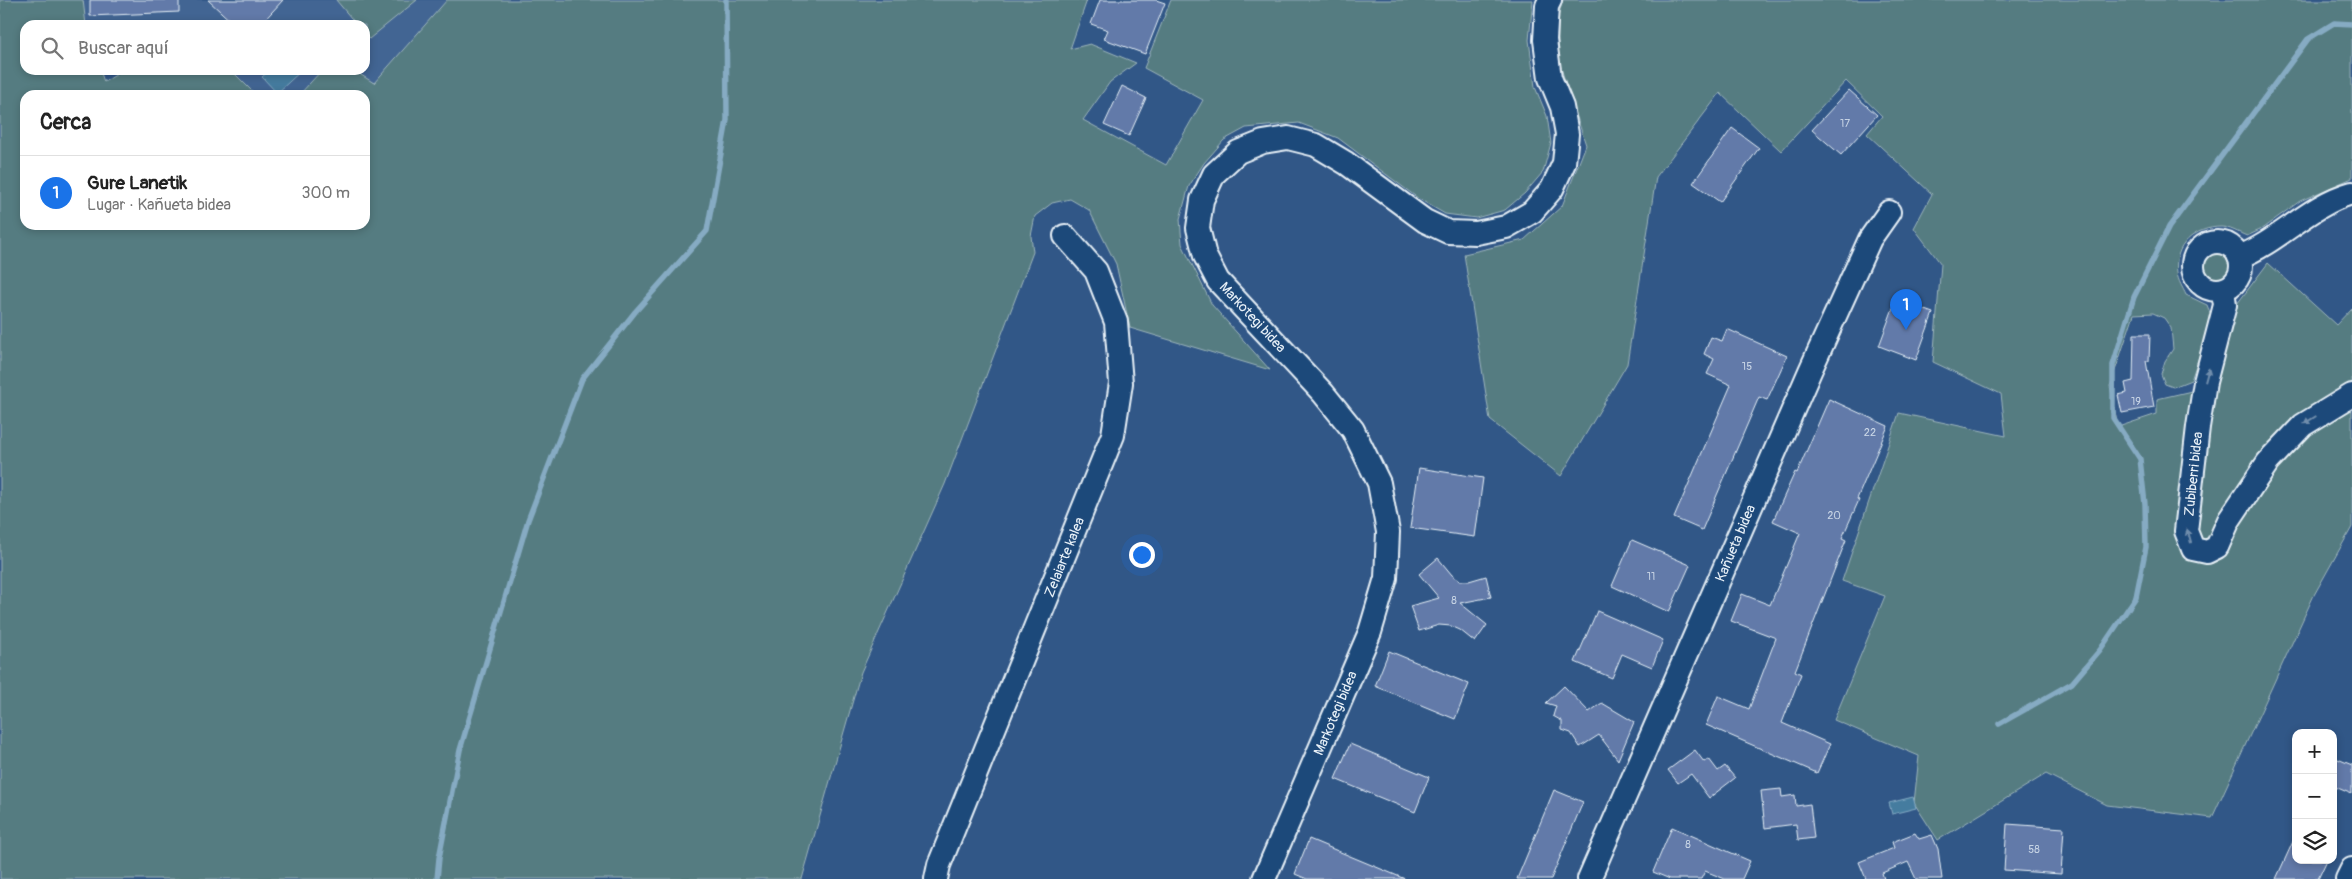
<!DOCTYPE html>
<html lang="es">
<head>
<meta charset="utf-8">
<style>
  :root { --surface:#fff; --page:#f6f6f6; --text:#222; --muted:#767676; --line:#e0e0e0; --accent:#1a73e8 }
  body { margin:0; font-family:Pangolin,sans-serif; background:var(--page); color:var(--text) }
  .controls { position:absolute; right:15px; bottom:15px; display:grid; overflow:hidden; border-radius:10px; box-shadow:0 2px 8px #0003 }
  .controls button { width:45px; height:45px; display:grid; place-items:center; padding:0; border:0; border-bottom:1px solid var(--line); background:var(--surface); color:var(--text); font:25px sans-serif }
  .you { position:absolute; left:1141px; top:554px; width:18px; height:18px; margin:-12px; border:4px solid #fff; border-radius:50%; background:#1a73e8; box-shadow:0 0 0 8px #1a73e833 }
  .badge { display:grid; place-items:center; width:32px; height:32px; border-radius:50%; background:var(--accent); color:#fff; font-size:16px; font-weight:700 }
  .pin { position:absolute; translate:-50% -41px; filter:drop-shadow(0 1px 2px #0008) }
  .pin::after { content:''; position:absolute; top:26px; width:18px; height:15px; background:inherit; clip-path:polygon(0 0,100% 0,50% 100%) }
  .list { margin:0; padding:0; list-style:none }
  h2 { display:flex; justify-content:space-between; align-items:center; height:65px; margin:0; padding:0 20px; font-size:21px }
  h2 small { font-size:16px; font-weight:400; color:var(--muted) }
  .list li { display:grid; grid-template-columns:32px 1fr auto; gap:15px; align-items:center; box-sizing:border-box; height:75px; padding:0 20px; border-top:1px solid var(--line) }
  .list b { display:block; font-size:19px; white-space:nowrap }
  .list p { margin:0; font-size:16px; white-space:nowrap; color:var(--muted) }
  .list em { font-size:16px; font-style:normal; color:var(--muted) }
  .icon { flex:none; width:28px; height:28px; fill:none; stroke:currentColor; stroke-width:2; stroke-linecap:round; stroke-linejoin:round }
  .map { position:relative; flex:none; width:2352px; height:879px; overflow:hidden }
  .search { position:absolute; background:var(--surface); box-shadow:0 2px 8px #0003; left:20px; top:20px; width:350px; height:55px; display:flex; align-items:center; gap:12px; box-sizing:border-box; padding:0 18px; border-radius:15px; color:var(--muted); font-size:19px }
  .panel { position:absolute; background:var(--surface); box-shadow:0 2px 8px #0003; left:20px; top:90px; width:350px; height:140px; border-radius:15px }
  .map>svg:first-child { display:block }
</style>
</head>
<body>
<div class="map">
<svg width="2352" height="879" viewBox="0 0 2352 879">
  <rect width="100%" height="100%" fill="#315787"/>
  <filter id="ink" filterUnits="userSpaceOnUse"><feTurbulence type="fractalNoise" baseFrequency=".02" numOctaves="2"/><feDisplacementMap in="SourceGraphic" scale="10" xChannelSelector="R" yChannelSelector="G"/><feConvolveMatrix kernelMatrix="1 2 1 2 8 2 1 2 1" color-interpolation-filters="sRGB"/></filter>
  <g filter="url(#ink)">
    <g fill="#436593">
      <path d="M 83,0 L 447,0 L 374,84 L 353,70 L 365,70 L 365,25 L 86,25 Z"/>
      <path d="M 231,70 L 322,70 L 299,95 L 256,95 Z"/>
    </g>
    <g fill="#557b81" stroke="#9eb6bc">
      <path d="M 0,0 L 83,0 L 86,25 L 25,25 L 25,70 L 100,70 L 104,82 L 124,70 L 231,70 L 256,95 L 25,95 L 25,225 L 365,225 L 365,95 L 299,95 L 322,70 L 353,70 L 374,83 L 447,0 L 1087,0 L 1070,49 L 1090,44 L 1136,63 L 1110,82 L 1083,120 L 1166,165 L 1203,100 L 1144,68 L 1171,0 L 1533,0 L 1529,40 L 1535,87 L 1547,116 L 1551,143 L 1543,172 L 1525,193 L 1505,210 L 1476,218 L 1445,214 L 1419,199 L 1338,138 L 1299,123 L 1246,128 L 1224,140 L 1204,163 L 1189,186 L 1180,219 L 1182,244 L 1212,305 L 1270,370 L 1130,328 L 1116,264 L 1089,210 L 1070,199 L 1052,203 L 1035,216 L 1031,236 L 1033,252 L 945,484 L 861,672 L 802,879 L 0,879 Z"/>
      <path d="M 336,0 L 417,0 L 369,39 L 365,35 L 365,25 L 357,25 Z"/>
      <path d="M 1563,0 L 2352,0 L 2352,178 L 2300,201 L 2260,230 L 2247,236 C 2239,233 2229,227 2221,227 C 2195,227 2173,245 2177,273 C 2178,281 2183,288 2186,295 L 2207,305 L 2212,318 L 2191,380 L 2173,387 L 2165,384 L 2161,374 L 2165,361 L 2173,349 L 2171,328 L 2164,318 L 2153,313 L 2134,314 L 2110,386 L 2118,427 L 2157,414 L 2157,399 L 2209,387 L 2221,342 L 2237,304 L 2268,263 L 2336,325 L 2352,308 L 2352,527 L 2314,595 L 2212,818 L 2107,805 L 2046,774 L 1938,840 L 1914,803 L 1919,756 L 1834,720 L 1885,596 L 1842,581 L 1899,413 L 2006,436 L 2001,394 L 1933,362 L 1941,264 L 1914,228 L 1932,194 L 1867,134 L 1882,116 L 1846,81 L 1781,151 L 1720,93 L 1656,177 L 1627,364 L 1561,476 L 1490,420 L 1464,254 L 1524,240 L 1562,206 L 1586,145 L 1558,59 L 1558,17 Z"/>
      <circle cx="2217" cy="264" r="14"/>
    </g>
    <g fill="#447c9f" stroke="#86abc3">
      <path d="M 270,70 L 302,70 L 277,93 L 262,77 Z"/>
      <path d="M 1913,797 L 1916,808 L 1892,814 L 1889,803 Z"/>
    </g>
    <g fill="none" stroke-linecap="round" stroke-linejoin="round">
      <g stroke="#86abc3" stroke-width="5.5">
        <path d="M 1999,724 L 2072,683 L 2100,650 L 2136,597 L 2146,547 L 2145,504 L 2140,459 L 2113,418 L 2113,365 L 2134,297 L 2169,227 L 2308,39 L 2334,23 L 2352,24"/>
        <path d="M 437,879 L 439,858 L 460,750 L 528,520 L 582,379 L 635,312 L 707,231 L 727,120 L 726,0"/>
      </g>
    </g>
    <g fill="#627aa9" stroke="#e8f1f8">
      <path d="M 90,0 L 179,0 L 179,12 L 90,16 Z"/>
      <path d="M 208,0 L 283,0 L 260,25 L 235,25 Z"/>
      <path d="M 1100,0 L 1156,0 L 1165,3 L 1145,54 L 1104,39 L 1108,30 L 1091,24 Z"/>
      <path d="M 1122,86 L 1146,98 L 1129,136 L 1104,125 Z"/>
      <path d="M 1849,90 L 1877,115 L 1841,155 L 1812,130 Z"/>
      <path d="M 1732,128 L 1759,148 L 1720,202 L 1693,183 Z"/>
      <path d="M 1896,300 L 1933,313 L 1916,360 L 1879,346 Z"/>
      <path d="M 1727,329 L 1787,356 L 1767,400 L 1759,397 L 1702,530 L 1674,518 L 1731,385 L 1707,374 L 1714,359 L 1704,354 L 1711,337 L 1722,341 Z"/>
      <path d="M 2134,334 L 2150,334 L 2149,361 L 2146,361 L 2154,407 L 2122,413 L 2118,395 L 2127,393 L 2125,383 L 2133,381 Z"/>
      <path d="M 1829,399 L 1888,426 L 1857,499 L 1859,500 L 1842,538 L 1846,540 L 1795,671 L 1801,674 L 1782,723 L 1830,744 L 1817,773 L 1706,725 L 1718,696 L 1749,709 L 1776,638 L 1731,621 L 1742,594 L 1770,605 L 1800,533 L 1773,521 L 1795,472 L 1797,473 Z"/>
      <path d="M 1419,468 L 1483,478 L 1475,537 L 1410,528 Z"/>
      <path d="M 1632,540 L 1690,565 L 1669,612 L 1612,586 Z"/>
      <path d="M 1438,558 L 1452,575 L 1460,581 L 1469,581 L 1486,576 L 1491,597 L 1460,603 L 1487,625 L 1475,642 L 1460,630 L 1451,626 L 1439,625 L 1419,631 L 1410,606 L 1439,598 L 1419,574 Z"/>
      <path d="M 1597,611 L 1663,640 L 1652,667 L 1622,654 L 1612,678 L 1575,662 Z"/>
      <path d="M 1389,651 L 1469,684 L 1455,719 L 1375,686 Z"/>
      <path d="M 1564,686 L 1589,712 L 1602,703 L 1634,722 L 1618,760 L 1599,735 L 1580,747 L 1571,733 L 1562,730 L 1562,721 L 1553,716 L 1556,706 L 1546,703 Z"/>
      <path d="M 1350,744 L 1429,777 L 1415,812 L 1335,779 Z"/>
      <path d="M 1695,750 L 1704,762 L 1709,759 L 1718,771 L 1725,766 L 1735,778 L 1709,798 L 1691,774 L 1678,783 L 1668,770 Z"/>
      <path d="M 2333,757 L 2352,765 L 2352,794 L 2333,786 Z"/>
      <path d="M 1781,789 L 1782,797 L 1795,795 L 1796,806 L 1810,804 L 1814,838 L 1798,840 L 1796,824 L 1765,828 L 1761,791 Z"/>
      <path d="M 1554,790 L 1583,802 L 1551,879 L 1517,879 Z"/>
      <path d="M 2007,824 L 2064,828 L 2061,874 L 2004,870 Z"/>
      <path d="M 1672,827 L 1750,861 L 1742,879 L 1725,879 L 1705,871 L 1701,879 L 1670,879 L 1653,872 Z"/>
      <path d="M 1915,833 L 1919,839 L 1932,835 L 1938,849 L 1942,879 L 1916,879 L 1908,862 L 1882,873 L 1884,879 L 1866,879 L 1859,862 L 1894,848 L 1892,842 Z"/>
      <path d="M 2296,835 L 2296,860 L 2327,860 L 2318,879 L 2276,879 Z"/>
      <path d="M 1309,839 L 1405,879 L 1307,879 L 1295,874 Z"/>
    </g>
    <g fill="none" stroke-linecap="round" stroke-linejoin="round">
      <g stroke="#e8f1f8" stroke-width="26">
        <g id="minor">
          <circle cx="2217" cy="266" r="24"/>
          <path d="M 2239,257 C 2280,241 2309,205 2352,193"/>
          <path d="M 2223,290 L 2225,305 L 2205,382 L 2198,427 L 2186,531 L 2193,549 L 2207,552 L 2217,547 L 2229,520 L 2268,462 L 2303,425 L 2352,395"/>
          <path d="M 936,879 L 939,865 L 1113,435 L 1121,383 L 1116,322 L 1096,271 L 1065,236"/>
          <path d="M 1264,879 L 1370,632 L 1386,578 L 1388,532 L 1379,483 L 1353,430 L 1323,393 L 1218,281 L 1205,256 L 1198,228 L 1202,200 L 1214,174 L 1238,152 L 1263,142 L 1288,138 L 1316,145 L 1346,163 L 1425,221 L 1448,232 L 1476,233 L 1506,227 L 1532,212 L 1552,189 L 1564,163 L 1567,134 L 1562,107 L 1550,78 L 1545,40 L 1547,6 L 1550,0"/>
          <path d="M 1589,879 L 1810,371 L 1870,239 L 1889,212"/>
          <path d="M 2347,879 L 2352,869"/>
        </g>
      </g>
      <use href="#minor" stroke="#1f4a7a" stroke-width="22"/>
    </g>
    <defs><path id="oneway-solid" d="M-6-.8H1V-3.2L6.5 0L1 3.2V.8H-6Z" transform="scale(1.25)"/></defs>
    <g fill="#6f8dac">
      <use href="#oneway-solid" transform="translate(2207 375) rotate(-75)"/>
      <use href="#oneway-solid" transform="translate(2310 420) rotate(148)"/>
      <use href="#oneway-solid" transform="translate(2189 536) rotate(-106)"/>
    </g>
  </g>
  <g text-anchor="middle" stroke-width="4" stroke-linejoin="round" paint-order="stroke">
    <g font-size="11" fill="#c6d3e4">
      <text x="1845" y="127">17</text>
      <text x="1747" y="370">15</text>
      <text x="2136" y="405">19</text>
      <text x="1870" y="436">22</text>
      <text x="1834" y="519">20</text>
      <text x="1651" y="580">11</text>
      <text x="1454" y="604">8</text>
      <text x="1688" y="848">8</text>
      <text x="2034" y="853">58</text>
    </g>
    <g font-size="14" fill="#e8f1f8" stroke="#1f4a7a">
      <text transform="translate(1253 317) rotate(47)" y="5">Markotegi bidea</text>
      <text transform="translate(2193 474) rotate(-84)" y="5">Zubiberri bidea</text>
      <text transform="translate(1735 543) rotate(-67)" y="5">Kañueta bidea</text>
      <text transform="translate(1064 557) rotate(-68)" y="5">Zelaiarte kalea</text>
      <text transform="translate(1335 713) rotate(-67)" y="5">Markotegi bidea</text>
    </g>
  </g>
</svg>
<div class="controls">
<button>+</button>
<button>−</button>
<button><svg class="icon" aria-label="layers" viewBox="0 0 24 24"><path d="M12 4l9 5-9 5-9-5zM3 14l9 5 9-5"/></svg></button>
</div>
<div class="you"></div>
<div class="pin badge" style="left:1906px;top:330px">1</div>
<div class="search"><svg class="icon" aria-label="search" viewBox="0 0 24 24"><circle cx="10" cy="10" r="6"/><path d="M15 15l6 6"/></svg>Buscar aquí</div>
<section class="panel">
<h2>Cerca<small></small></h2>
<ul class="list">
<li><span class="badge">1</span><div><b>Gure Lanetik</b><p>Lugar · Kañueta bidea</p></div><em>300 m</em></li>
</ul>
</section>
</div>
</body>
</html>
